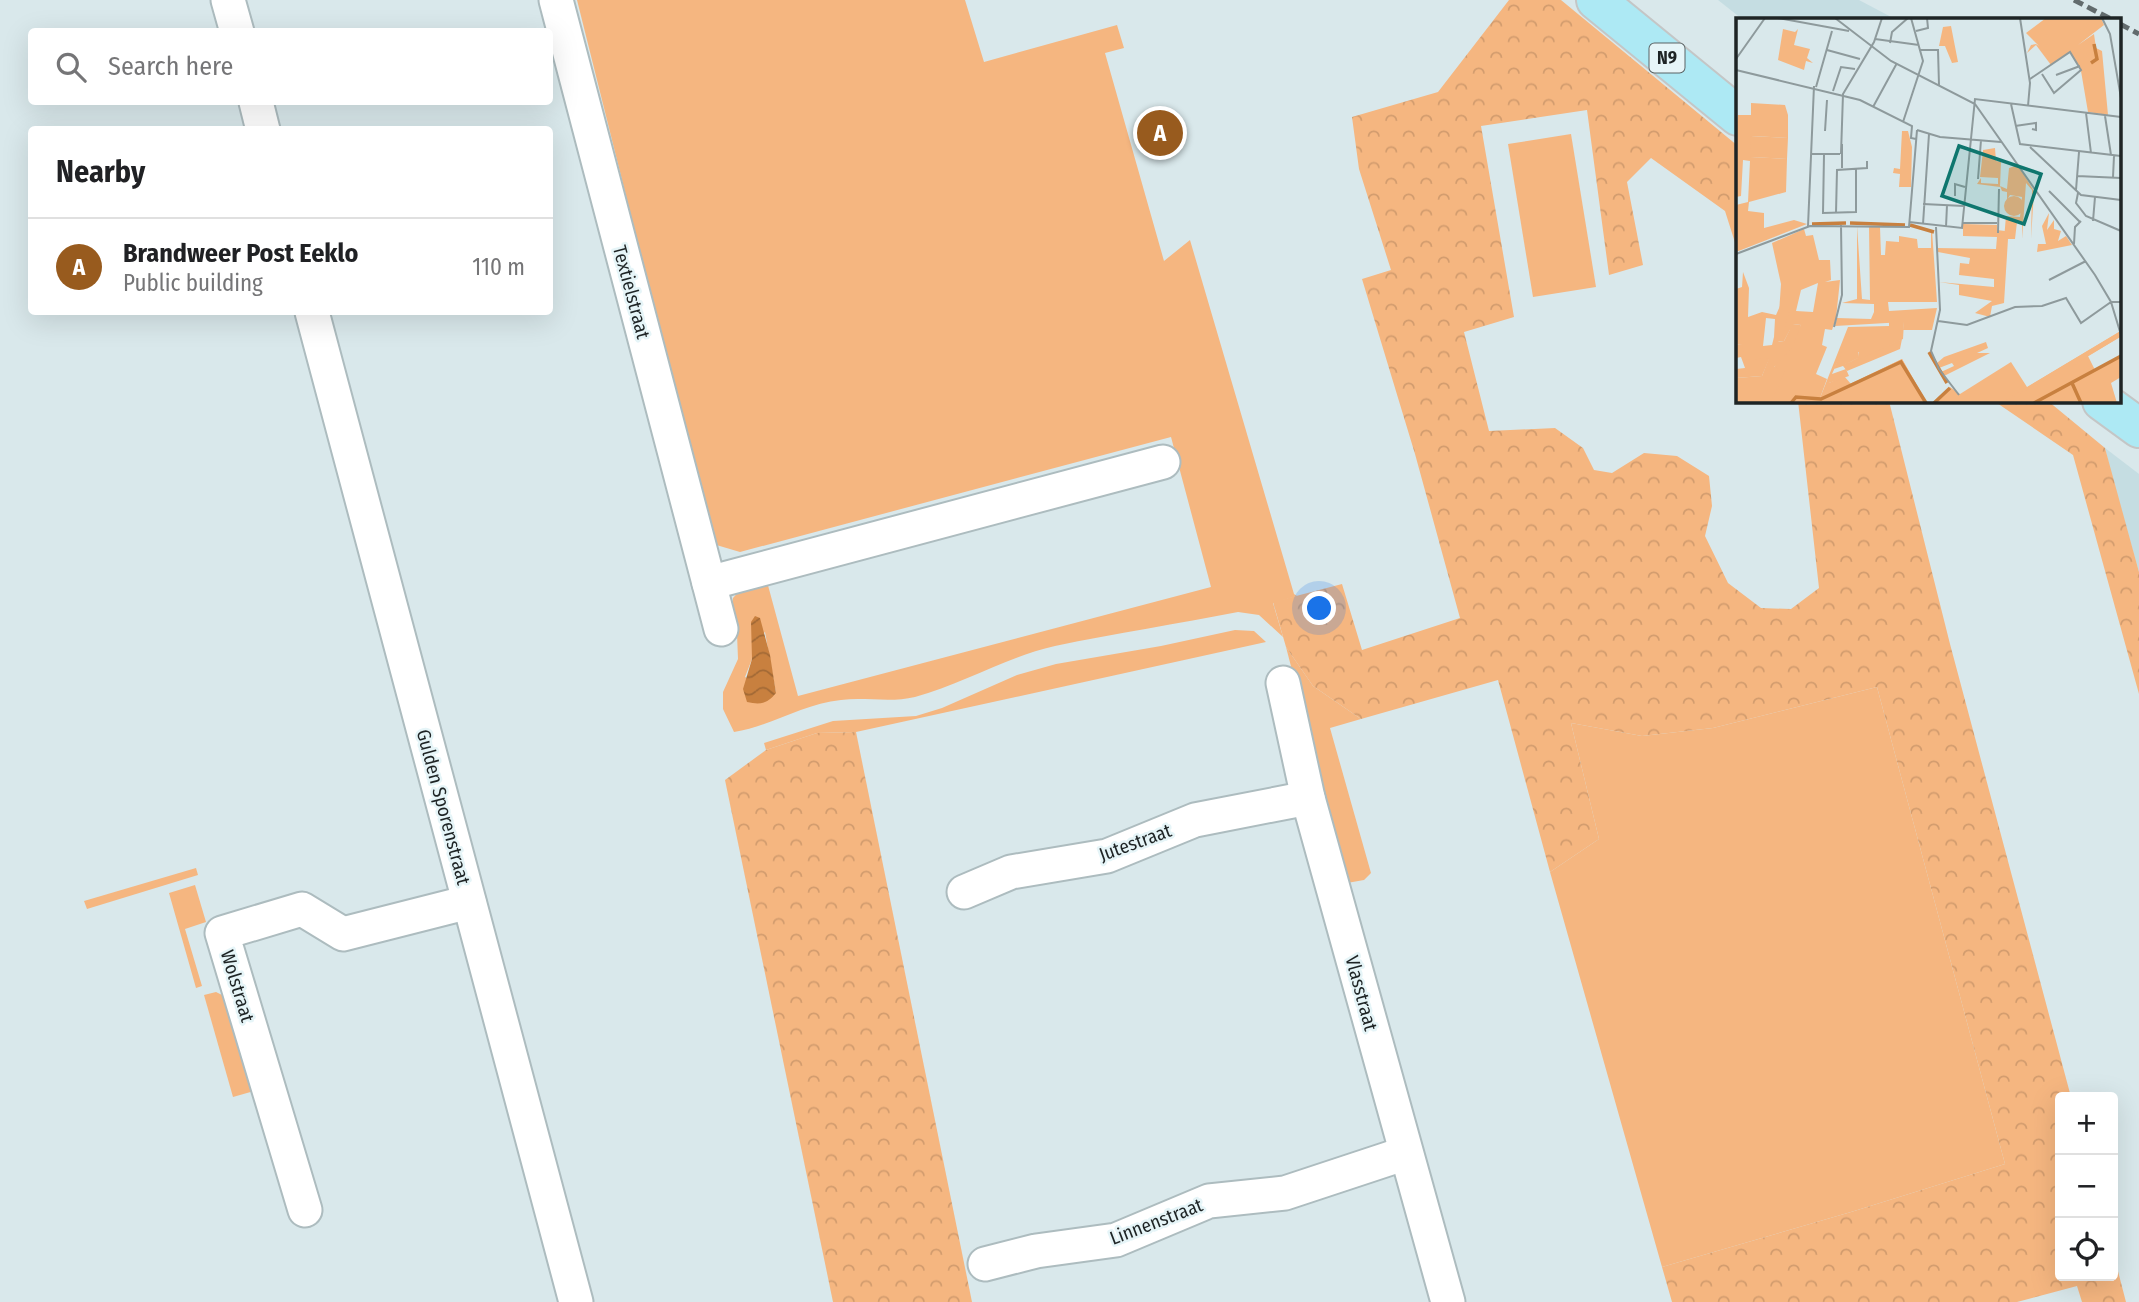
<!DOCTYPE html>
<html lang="en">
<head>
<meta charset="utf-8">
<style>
  :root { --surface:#fff; --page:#f6f6f6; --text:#202124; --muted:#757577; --line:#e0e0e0; --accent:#985b1e }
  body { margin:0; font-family:"Fira Sans Condensed",sans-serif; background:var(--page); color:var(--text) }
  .controls { position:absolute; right:21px; bottom:21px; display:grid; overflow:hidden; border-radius:7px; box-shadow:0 7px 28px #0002 }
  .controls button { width:63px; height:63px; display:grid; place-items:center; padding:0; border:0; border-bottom:2px solid var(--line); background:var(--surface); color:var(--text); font:35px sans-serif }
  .you { position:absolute; left:1320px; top:609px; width:24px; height:24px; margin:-18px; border:5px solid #fff; border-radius:50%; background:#1a73e8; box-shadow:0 0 0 10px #1a73e833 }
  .badge { display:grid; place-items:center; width:46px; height:46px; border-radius:50%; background:var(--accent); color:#fff; font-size:23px; font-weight:700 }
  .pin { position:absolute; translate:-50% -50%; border:4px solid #fff; box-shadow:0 2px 7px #0006 }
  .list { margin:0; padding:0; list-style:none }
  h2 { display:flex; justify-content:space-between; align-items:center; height:91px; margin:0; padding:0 28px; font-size:30px }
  h2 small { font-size:23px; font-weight:400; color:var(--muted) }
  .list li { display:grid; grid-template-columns:46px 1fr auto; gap:21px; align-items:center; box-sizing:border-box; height:98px; padding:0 28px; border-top:2px solid var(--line) }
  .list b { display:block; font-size:26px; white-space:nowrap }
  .list p { margin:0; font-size:23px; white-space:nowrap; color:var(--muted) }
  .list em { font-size:23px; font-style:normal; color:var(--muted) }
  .icon { flex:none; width:38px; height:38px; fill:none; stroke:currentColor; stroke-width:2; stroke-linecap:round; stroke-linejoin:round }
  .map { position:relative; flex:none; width:2139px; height:1302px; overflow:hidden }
  .search { position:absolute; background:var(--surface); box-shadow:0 7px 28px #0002; left:28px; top:28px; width:525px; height:77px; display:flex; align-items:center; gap:18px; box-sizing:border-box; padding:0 24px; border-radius:7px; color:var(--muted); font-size:26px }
  .panel { position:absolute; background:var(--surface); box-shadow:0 7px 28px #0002; left:28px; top:126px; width:525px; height:189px; border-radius:7px }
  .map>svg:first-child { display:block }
</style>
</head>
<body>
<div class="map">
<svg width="2139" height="1302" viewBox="0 0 2139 1302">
  <defs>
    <pattern id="forest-crowns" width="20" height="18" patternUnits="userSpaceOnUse" patternTransform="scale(1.75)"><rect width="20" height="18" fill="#f5b680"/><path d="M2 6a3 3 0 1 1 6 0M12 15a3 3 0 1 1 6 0" fill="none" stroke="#d29c6e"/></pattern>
    <pattern id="water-waves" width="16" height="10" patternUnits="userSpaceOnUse" patternTransform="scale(1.75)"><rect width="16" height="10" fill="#c8803f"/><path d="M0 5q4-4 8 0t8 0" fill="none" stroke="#a26935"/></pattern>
  </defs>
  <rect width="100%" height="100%" fill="#d9e8eb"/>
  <g fill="#c5dde2">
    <path d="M 1718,0 L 1859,0 L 1895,19 L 1742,19 Z"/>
    <path d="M 2105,448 L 2139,474 L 2139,572 L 2112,477 Z"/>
  </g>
  <g fill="#f5b680" fill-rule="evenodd">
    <path d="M 577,0 L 965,0 L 984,62 L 1117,25 L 1124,48 L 1105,53 L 1164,261 L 1190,240 L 1294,594 L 1297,596 L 1273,603 L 1283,637 L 1259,615 L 1238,612 C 1178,624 1116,633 1055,646 C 1006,657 963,684 915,697 C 891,703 865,697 841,700 C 803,704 771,726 734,732 L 723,709 L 723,692 L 738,659 L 737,634 L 731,612 L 733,598 L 744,586 L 766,578 L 798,696 L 1211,587 L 1171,437 L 740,552 L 713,544 ZM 765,632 L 776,693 L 745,677 L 752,659 L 753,643 Z"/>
    <path d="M 1571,134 L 1596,287 L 1533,297 L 1508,144 Z"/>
    <path d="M 1235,630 L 1254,631 L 1266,642 L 856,732 L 817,733 L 766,750 L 764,743 L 833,721 L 916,716 L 942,708 L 1017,675 L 1056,664 L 1161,646 Z"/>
    <path d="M 1286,647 L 1313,686 L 1361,719 L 1330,728 L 1371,873 L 1364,880 L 1347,883 Z"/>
    <path d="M 1877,687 L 2005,1164 L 1851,1212 L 1662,1267 L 1550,872 L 1599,839 L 1571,723 L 1642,736 L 1713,728 Z"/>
    <path d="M 196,868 L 198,875 L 87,909 L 84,901 Z"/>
    <path d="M 195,885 L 206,922 L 185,929 L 202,986 L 196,988 L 169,893 Z"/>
    <path d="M 216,992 L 228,998 L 254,1091 L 233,1097 L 204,995 Z"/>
  </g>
  <g fill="url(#forest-crowns)">
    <path d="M 1509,0 L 1561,0 L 1738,146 L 1738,252 L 1725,211 L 1651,158 L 1627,182 L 1643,265 L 1609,275 L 1587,110 L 1481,126 L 1514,317 L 1464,332 L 1489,431 L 1555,428 L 1583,448 L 1594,470 L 1612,473 L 1644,453 L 1677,456 L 1709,476 L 1712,506 L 1705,536 L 1728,583 L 1761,608 L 1791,609 L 1819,588 L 1798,401 L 1889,401 L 1950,644 L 2071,1097 L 2060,1097 L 2060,1276 L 2113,1276 L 2113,1252 L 2126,1302 L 2082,1302 L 2077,1286 L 2017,1302 L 1672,1302 L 1662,1267 L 1851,1212 L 2005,1164 L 1877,687 L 1713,728 L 1642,736 L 1571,723 L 1599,839 L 1550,872 L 1498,680 L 1361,719 L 1313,686 L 1286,647 L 1273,602 L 1342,584 L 1362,650 L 1460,618 L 1415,454 L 1362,279 L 1391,270 L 1359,169 L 1352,117 L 1438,92 Z"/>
    <path d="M 1994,401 L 2048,401 L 2105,448 L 2139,572 L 2139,694 L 2073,455 Z"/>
    <path d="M 856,732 L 972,1302 L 833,1302 L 725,780 L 766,750 L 817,733 Z"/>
  </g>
  <path fill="url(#water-waves)" d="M 755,616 L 760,618 L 770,655 L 776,693 C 767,704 760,705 747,702 L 743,689 L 752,659 L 751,622 Z"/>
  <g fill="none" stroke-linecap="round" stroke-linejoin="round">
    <g stroke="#adbcbf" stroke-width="37">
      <g id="street">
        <path d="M 228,0 L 237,32"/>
        <path d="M 556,0 L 721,629"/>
        <path d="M 256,102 L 263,130"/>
        <path d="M 312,312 L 576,1302"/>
        <path d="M 709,583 L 1163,462"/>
        <path d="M 1283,683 L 1308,798 L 1448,1302"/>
        <path d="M 964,892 L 1011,872 L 1107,856 L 1195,820 L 1308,798"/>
        <path d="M 305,1210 L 222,933 L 302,909 L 343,934 L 469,902"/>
        <path d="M 985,1264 L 1036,1251 L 1116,1240 L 1209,1201 L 1285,1193 L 1406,1153"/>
      </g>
    </g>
    <g stroke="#c4c6c6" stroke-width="42">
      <g id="primary">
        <path d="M 1596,0 L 1738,116"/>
        <path d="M 2102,401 L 2139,428"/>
      </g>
    </g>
    <use href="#street" stroke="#fff" stroke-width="33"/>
    <use href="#primary" stroke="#ade9f4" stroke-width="38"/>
    <g stroke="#626b6d" stroke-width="5" stroke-dasharray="10 5" stroke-linecap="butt">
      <path d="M 2074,0 L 2111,19"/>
      <path d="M 2120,24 L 2139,34"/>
    </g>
  </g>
  <g text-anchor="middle" stroke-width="5" stroke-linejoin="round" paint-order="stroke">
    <rect fill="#e6f5f8" stroke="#5a6364" stroke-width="2" x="1649.5" y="43.5" width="35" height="29" rx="5"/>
    <g font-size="18" font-weight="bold" fill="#1e2425">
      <text x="1667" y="64">N9</text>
    </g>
    <g font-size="19" fill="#1e2425" stroke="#e6f5f8">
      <text transform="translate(632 292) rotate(75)" y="7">Textielstraat</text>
      <text transform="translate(444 807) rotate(75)" y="7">Gulden Sporenstraat</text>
      <text transform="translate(1135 842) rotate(-20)" y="7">Jutestraat</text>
      <text transform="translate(238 986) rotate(73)" y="7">Wolstraat</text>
      <text transform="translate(1362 993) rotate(75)" y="7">Vlasstraat</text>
      <text transform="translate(1156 1221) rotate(-21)" y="7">Linnenstraat</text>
    </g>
  </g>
  <g transform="translate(1736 18)">
    <rect width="385" height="385" fill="#d9e8eb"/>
    <path d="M 310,0 L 365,0 L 368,7 L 342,27 L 358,16 L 360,30 L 366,33 L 372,97 L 352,94 L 345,53 L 334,34 L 315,47 L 300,27 L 291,35 L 295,27 L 300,26 L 303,28 L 290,15 ZM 215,8 L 222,44 L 216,45 L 209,28 L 203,28 L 207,9 ZM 47,11 L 59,14 L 62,11 L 58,27 L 74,31 L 71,40 L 77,45 L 70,43 L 68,52 L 42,42 ZM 15,85 L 49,87 L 52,97 L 52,120 L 16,118 L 15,139 L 51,141 L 50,174 L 13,184 L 12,193 L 28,195 L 28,210 L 58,202 L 71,206 L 0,234 L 0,187 L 12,184 L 14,143 L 7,142 L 5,178 L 0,179 L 0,111 L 2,97 L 15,97 ZM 166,113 L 172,113 L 176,129 L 175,169 L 163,169 L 164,156 L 157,155 L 158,150 L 164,151 ZM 248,124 L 247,132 L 259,130 L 260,143 L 265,144 L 264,169 L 241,166 L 245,160 L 245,165 L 262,166 L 262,160 L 244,159 ZM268 188a10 10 0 1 1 20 0a10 10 0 1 1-20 0ZM 227,206 L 261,207 L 261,212 L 269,213 L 272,221 L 268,285 L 256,288 L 254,299 L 239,295 L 256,283 L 223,277 L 223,267 L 203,264 L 258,269 L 258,261 L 223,257 L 224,245 L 233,246 L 234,240 L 202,234 L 201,230 L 260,231 L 261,219 L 227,218 ZM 121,208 L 126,281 L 134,282 L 133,208 L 144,209 L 145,237 L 149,237 L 150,223 L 163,224 L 163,218 L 181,221 L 182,230 L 195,230 L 195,214 L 188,210 L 196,212 L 201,284 L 152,284 L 153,293 L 201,290 L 196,312 L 167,312 L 168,304 L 99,308 L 101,300 L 135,301 L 138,294 L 138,286 L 106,285 L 121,281 ZM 68,211 L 70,218 L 77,217 L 83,242 L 94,242 L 95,262 L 89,264 L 104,262 L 100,300 L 96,312 L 89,311 L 86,327 L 91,329 L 80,356 L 91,361 L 84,380 L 93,365 L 108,358 L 115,366 L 166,341 L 191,385 L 0,385 L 31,360 L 65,307 L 57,306 L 48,323 L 41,324 L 45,266 L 36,225 ZM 82,265 L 77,294 L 60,293 L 65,272 ZM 383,314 L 384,319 L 352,338 L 359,352 L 337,364 L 385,338 L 385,359 L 375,365 L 381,385 L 197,385 L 214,369 L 224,376 L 275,344 L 291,369 ZM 166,321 L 164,331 L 111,353 L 107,348 L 98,351 L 105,334 L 122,330 L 123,340 L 109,346 ZM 250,324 L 252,330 L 241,335 L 254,335 L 208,358 L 205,354 L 218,348 L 216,345 L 203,350 L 201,345 L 208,339 ZM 5,326 L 34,339 L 26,358 L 0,360 L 0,351 L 9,350 L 5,339 L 0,340 L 0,327 Z" fill="#f5b680" fill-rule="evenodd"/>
    <path d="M 15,118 L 52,120 L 51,141 L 14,139 ZM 282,147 L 298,173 L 295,221 L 296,172 L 290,165 L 286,221 L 286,205 L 281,204 L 279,221 L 268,221 L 270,198 L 284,199 L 286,179 L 274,177 L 271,182 L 271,174 L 266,173 L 264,168 L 271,171 L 273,150 ZM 313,195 L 311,212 L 318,202 L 318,211 L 325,213 L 322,223 L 330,218 L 336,227 L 301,234 L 302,226 L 310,226 L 306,208 ZM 7,254 L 13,270 L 12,299 L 26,294 L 40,297 L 44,288 L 42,324 L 48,323 L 54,311 L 49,308 L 54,291 L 60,293 L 57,306 L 65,307 L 56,330 L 38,349 L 49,352 L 35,385 L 0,385 L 0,360 L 26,358 L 33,340 L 11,342 L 5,326 L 0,327 L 0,271 L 6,269 ZM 30,300 L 39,301 L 38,319 L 36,327 L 27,328 ZM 153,304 L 168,304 L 167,321 L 109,348 L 122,340 L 123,334 L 106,334 L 96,356 L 110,351 L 113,358 L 93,365 L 93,370 L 97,374 L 166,341 L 191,385 L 53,385 L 58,378 L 84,380 L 112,309 L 153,308 ZM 383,314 L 384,319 L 331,351 L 265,385 ZM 337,364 L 346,385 L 327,385 L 329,379 L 319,385 L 297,385 Z" fill="#f5b680" fill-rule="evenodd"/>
    <path fill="none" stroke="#c8803f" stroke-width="3.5" d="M 355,45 L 361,41 L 358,26M 114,205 L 169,207M 76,206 L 110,205M 174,207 L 198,214M 193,334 L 211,365M 336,365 L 345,385M 55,385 L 60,379 L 85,381 L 165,344 L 190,385M 198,385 L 214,370M 298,385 L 385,338"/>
    <path fill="none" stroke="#8e9a9c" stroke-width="2" d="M 42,0 L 113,13M 99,0 L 155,43 L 239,86 L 359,257 L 375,284 L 385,317M 284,0 L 294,65 L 292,88M 366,0 L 374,16 L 385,80M 180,13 L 192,10 L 191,0M 139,21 L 183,27M 154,25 L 156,14 L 172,0M 91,32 L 124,41M 183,32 L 202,32 L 203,67M 0,41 L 29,0M 0,52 L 124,82 L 176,108 L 175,120 L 180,121M 320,57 L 344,48M 294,61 L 334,34 L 345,52 L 318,75 L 306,56M 80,69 L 96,13M 97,73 L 105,49 L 119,51M 275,86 L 284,126 L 385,138M 137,89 L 161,45M 350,95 L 355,135M 369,98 L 375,137M 167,104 L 187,43 L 175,0M 279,108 L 300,105 L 300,112 L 296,111M 181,112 L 204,119 L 265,124M 89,113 L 91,82M 294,129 L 345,177 L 385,182M 75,136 L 104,136M 105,136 L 107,76 L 138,24 L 146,0M 88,137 L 87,195 L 120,194 L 120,150M 106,150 L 106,126M 341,158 L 385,160M 377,159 L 378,138M 242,161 L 245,122M 340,172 L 343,134M 313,173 L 344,204M 342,175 L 340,185 L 350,198 L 385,213M 219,178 L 219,166 L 229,169M 187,186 L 228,188M 100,195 L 101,152 L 131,150 L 131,143M 357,203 L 359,179M 173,204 L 226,210 L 239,81 L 385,99M 226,205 L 261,205M 187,206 L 193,116M 72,208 L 78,68M 200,209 L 204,292 L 195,333 L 203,351 L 223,377M 210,209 L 211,187M 262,215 L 263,171M 338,226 L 339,209 L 345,203M 0,236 L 74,208 L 173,209 L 181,112M 313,262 L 350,243M 202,303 L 231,307 L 279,289 L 306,288 L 330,280 L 345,305 L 375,284 L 385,284M 98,309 L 106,277 L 105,207"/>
    <path fill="#0f766e" fill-opacity="0.15" stroke="#0f766e" stroke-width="3.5" d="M 223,128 L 305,156 L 288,206 L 206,178 Z"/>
    <rect width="385" height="385" fill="none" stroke="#1e2425" stroke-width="3.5"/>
  </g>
</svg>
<div class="controls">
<button>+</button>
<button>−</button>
<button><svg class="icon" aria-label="locate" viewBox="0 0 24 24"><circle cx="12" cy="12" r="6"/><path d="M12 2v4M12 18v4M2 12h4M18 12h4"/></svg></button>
</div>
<div class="you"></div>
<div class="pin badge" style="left:1160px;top:133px">A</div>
<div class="search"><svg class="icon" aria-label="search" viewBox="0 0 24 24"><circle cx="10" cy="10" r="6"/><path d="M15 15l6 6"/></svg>Search here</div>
<section class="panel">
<h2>Nearby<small></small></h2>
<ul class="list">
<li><span class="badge">A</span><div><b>Brandweer Post Eeklo</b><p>Public building</p></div><em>110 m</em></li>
</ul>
</section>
</div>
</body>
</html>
